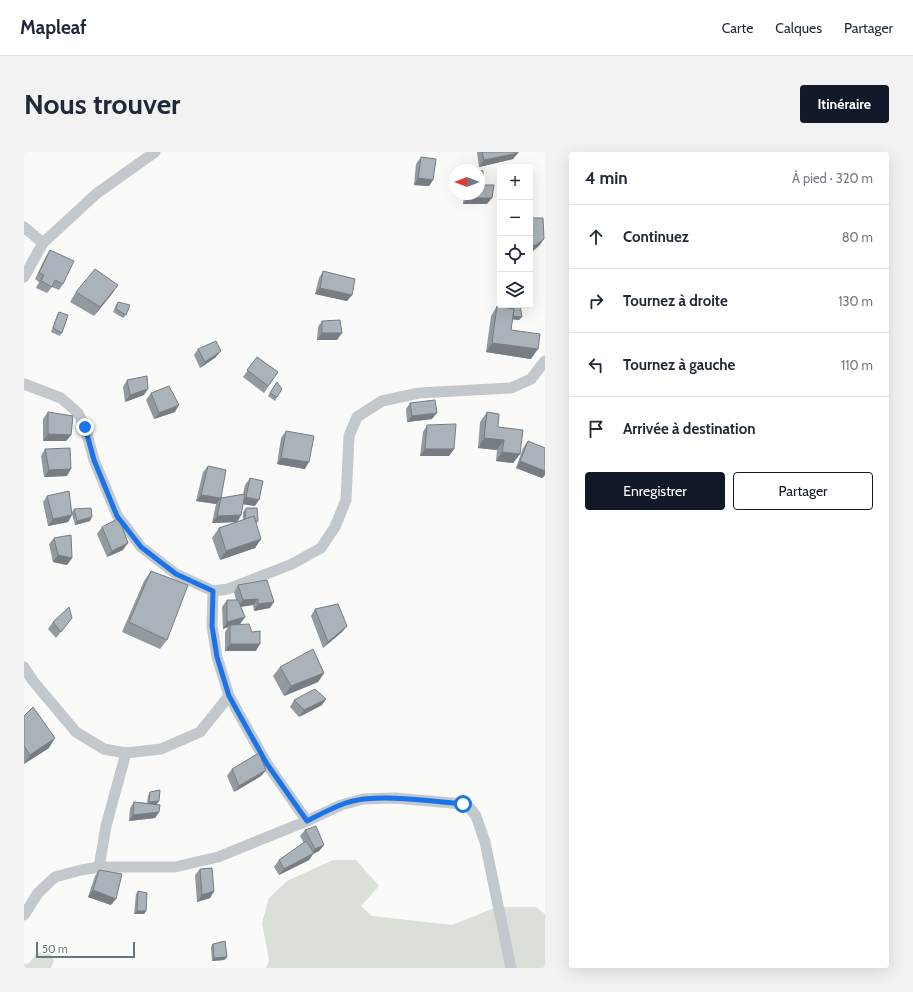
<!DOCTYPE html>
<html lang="fr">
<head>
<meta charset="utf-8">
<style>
  :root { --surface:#fff; --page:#f2f2f3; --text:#1f2937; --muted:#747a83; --line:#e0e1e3; --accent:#111827 }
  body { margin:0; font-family:Cabin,sans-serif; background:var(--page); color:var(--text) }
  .controls { position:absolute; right:12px; top:12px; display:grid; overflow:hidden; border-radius:4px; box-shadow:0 4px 16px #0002 }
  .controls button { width:36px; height:36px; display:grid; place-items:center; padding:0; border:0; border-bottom:1px solid var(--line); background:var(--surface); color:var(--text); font:20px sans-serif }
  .compass { position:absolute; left:425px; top:12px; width:36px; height:36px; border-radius:50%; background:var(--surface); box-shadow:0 4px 16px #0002; rotate:270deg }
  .scale { position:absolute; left:12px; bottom:10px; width:99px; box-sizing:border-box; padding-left:4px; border:2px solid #657683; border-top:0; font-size:11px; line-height:14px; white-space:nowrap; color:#657683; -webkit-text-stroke:3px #fff; paint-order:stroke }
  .stop { position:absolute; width:12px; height:12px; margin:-9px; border:3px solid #1a73e8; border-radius:50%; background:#fff }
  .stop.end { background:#1a73e8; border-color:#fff; box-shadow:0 1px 4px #0008 }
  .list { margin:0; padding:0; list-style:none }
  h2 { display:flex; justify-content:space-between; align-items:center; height:52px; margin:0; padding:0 16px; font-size:17px }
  h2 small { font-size:13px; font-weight:400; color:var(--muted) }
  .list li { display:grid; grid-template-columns:26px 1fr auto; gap:12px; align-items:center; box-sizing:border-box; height:64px; padding:0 16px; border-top:1px solid var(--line) }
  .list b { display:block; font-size:15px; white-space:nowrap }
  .list em { font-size:13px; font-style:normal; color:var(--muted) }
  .actions { display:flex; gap:8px; padding:12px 16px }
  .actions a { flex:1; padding:9px 0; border:1px solid var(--accent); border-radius:4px; text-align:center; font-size:14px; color:var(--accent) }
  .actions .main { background:var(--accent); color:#fff }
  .icon { flex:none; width:22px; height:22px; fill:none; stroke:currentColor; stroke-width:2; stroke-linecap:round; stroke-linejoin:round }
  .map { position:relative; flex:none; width:521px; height:816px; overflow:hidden; border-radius:4px }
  header { display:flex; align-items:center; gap:24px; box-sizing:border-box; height:56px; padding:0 20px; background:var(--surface); border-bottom:1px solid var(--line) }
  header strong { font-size:19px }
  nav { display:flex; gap:22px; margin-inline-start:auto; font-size:14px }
  .intro { display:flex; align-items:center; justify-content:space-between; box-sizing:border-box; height:96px; padding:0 24px }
  h1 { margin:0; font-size:28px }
  .button { padding:10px 18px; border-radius:4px; background:var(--accent); color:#fff; font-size:14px; font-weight:700 }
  main { display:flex; gap:24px; padding:0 24px }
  aside { flex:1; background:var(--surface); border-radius:4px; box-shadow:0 4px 16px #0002 }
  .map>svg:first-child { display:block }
</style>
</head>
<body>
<header>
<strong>Mapleaf</strong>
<nav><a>Carte</a><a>Calques</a><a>Partager</a></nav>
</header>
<div class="intro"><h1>Nous trouver</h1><a class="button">Itinéraire</a></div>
<main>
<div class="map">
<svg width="521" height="816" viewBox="0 0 521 816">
  <rect width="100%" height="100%" fill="#fafaf8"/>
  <g fill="#dadfd7">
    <path d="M 309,708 L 332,708 L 355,734 L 337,754 L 348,764 L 428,773 L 473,755 L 512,755 L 521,762 L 521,816 L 242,816 L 245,808 L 238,771 L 245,746 L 263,729 Z"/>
    <path d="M 25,798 L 30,809 L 27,816 L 0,816 L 0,812 L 5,811 L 13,801 Z"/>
  </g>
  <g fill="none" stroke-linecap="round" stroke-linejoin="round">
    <g stroke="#c3c8cc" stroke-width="11">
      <path d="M 0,75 L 19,91"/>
      <path d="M 0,125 L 19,91 L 72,42 L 131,0"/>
      <path d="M 0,232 L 37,246 L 54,261 L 61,275 L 70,308 L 93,363 L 117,395 L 152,422 L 189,439 L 204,437 L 268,412 L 297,396 L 311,375 L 322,348 L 325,284 L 333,265 L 358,249 L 395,241 L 487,236 L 507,227 L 521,209"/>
      <path d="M 189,439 L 188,474 L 193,505 L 205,544 L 243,612 L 283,669"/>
      <path d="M 0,515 L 9,529 L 52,580 L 80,597 L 102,601"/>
      <path d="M 75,715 L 82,674 L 102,601 L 137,597 L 176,580 L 205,544"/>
      <path d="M 0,763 L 14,741 L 31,725 L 57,718 L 75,715 L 151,715 L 194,705 L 283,669 L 317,653 L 339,647 L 371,646 L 439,652 L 445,655 L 452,664 L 461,690 L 487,816"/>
    </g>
  </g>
  <g fill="#929a9f">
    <path d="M 453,0 L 494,0 L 489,7 L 455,15 Z"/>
    <path d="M 397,5 L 409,28 L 405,34 L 390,33 L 392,12 Z"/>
    <path d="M 476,18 L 476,39 L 474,39 L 475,19 Z"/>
    <path d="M 459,33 L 463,52 L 439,52 L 440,42 L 455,42 Z"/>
    <path d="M 26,98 L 39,132 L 35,138 L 28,135 L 23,141 L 12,136 L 15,130 L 11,127 L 22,104 Z"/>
    <path d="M 299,119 L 328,143 L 323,149 L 291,142 L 295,126 Z"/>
    <path d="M 94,133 L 87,143 L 70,164 L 46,150 L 52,140 Z"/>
    <path d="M 94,150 L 102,163 L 99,166 L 89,160 L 92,153 Z"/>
    <path d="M 480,153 L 495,168 L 488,167 L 487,178 L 507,207 L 462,200 L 467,164 L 473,154 L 478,155 Z"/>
    <path d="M 35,160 L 38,181 L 36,184 L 27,180 L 33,163 Z"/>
    <path d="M 298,169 L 313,188 L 293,188 L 294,175 Z"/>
    <path d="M 174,197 L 192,205 L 176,216 L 170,203 Z"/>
    <path d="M 233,205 L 254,220 L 240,241 L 219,225 Z"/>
    <path d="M 103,228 L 120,243 L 101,250 L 99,235 Z"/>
    <path d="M 253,230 L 253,245 L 251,249 L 244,244 Z"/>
    <path d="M 127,241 L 151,260 L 130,267 L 122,248 Z"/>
    <path d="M 386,251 L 408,267 L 383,270 L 382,257 Z"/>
    <path d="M 24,260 L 47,283 L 42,289 L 19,289 L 19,267 Z"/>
    <path d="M 463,260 L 474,275 L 496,302 L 489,311 L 472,309 L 473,298 L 454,296 L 456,270 Z"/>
    <path d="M 403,273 L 430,297 L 425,304 L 396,304 L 399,280 Z"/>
    <path d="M 262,279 L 281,317 L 253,312 L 257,286 Z"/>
    <path d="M 504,289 L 521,296 L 521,323 L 518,326 L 492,316 L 499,296 Z"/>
    <path d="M 21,297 L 43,324 L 20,325 L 17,304 Z"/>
    <path d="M 184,314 L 197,346 L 219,342 L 221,333 L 226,326 L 231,354 L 219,352 L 217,363 L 213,370 L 188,371 L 192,352 L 172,349 L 179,320 Z"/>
    <path d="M 23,344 L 48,360 L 50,357 L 66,369 L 51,373 L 48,362 L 44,370 L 24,374 L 19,350 Z"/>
    <path d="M 222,356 L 234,369 L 232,372 L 237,387 L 231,396 L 196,408 L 188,386 L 195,376 L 219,368 L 219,360 Z"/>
    <path d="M 78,375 L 99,398 L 83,405 L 73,382 Z"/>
    <path d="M 30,386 L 48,406 L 43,413 L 29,410 L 25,392 Z"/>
    <path d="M 127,419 L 143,488 L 136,497 L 98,480 L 120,429 Z"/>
    <path d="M 214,433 L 246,456 L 230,459 L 229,453 L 217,455 L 221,465 L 216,472 L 212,473 L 232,499 L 201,499 L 201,480 L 204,475 L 199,477 L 198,455 L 203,448 L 212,448 L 210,440 Z"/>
    <path d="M 291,457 L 323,474 L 318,480 L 299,496 L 287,464 Z"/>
    <path d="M 48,466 L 32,486 L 24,477 L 29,470 Z"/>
    <path d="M 256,515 L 300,521 L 294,530 L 260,544 L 249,524 Z"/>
    <path d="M 270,548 L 298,553 L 275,565 L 266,555 Z"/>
    <path d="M 0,564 L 25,596 L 0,612 Z"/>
    <path d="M 208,617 L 242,618 L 237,624 L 210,640 L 203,624 Z"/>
    <path d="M 126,640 L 133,652 L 135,660 L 131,666 L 105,669 L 106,656 L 110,650 L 123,651 L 124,644 Z"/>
    <path d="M 281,678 L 300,693 L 295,699 L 289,702 L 285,708 L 255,723 L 250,715 L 255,708 L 280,691 L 276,684 Z"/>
    <path d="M 176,717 L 190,739 L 186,746 L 173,750 L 171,723 Z"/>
    <path d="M 75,718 L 87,753 L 64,745 L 71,724 Z"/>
    <path d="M 114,739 L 122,759 L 120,762 L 110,762 L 112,742 Z"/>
    <path d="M 189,792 L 203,805 L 200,808 L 188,809 L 187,795 Z"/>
  </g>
  <g fill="#777d82">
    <path d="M 494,1 L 489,7 L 455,15 L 460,8 Z"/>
    <path d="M 394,26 L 409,28 L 405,34 L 390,33 Z"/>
    <path d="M 444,46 L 468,46 L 463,52 L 439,52 Z"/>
    <path d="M 520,87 L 515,94 L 508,100 L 506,100 L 506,94 Z"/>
    <path d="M 94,133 L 87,143 L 70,164 L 76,155 Z"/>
    <path d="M 296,136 L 328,143 L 323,149 L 291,142 Z"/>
    <path d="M 481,162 L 498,165 L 495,168 L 479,166 Z"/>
    <path d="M 298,181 L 318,181 L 313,188 L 293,188 Z"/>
    <path d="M 468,191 L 514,197 L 507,207 L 462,200 Z"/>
    <path d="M 197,199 L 192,205 L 176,216 L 181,210 Z"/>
    <path d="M 124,237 L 120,243 L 101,250 L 106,243 Z"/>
    <path d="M 155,253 L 151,260 L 130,267 L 135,261 Z"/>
    <path d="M 413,261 L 408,267 L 383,270 L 388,264 Z"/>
    <path d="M 24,282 L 47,283 L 42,289 L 19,289 Z"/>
    <path d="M 460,286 L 480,288 L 473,298 L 454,296 Z"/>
    <path d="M 401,297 L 430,297 L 425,304 L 396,304 Z"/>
    <path d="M 478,300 L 496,302 L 489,311 L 472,309 Z"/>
    <path d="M 257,306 L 285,310 L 281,317 L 253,312 Z"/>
    <path d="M 496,309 L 521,319 L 521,323 L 518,326 L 492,316 Z"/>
    <path d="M 47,317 L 43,324 L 20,325 L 25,318 Z"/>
    <path d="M 177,343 L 197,346 L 192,352 L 172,349 Z"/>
    <path d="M 222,345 L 235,348 L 231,354 L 217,352 Z"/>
    <path d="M 48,363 L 44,370 L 24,374 L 29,367 Z"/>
    <path d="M 217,363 L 213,370 L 188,371 L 193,364 Z"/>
    <path d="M 68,365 L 66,369 L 51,373 L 53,369 Z"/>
    <path d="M 237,387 L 231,396 L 196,408 L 202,399 Z"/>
    <path d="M 104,391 L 99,398 L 83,405 L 88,399 Z"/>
    <path d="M 34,403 L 48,406 L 43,413 L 29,410 Z"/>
    <path d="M 234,447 L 229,453 L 214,455 L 219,448 Z"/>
    <path d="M 250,450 L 246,456 L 230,459 L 234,452 Z"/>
    <path d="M 221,465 L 216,472 L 206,475 L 206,473 L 204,475 L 199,477 L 203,470 Z"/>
    <path d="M 323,474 L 318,480 L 299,496 L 304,490 Z"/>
    <path d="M 206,492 L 236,492 L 232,499 L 201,499 Z"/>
    <path d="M 300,521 L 294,530 L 260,544 L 267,534 Z"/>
    <path d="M 302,547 L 298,553 L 275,565 L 280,558 Z"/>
    <path d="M 31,586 L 25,596 L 0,612 L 6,603 Z"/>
    <path d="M 242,618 L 237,624 L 210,640 L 215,634 Z"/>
    <path d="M 135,649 L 133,652 L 123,653 L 125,650 Z"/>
    <path d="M 135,660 L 131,666 L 105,669 L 109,663 Z"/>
    <path d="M 300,693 L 295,699 L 289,702 L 285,708 L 255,723 L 260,717 L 287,703 L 291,697 Z"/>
    <path d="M 69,738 L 92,747 L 87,753 L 64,745 Z"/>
    <path d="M 190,739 L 186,746 L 173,750 L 178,743 Z"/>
    <path d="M 113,759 L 122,759 L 120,762 L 110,762 Z"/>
    <path d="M 203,805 L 200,808 L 188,809 L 190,806 Z"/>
  </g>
  <g fill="#aab3b9" stroke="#777d82">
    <path d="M 458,0 L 494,0 L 494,1 L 460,8 Z"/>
    <path d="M 397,5 L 412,7 L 409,28 L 394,26 Z"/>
    <rect x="480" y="13" width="14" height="2"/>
    <path d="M 455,18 L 459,19 L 459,33 L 470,33 L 468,46 L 444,46 L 444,42 L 455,42 Z"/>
    <path d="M 506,66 L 519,66 L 520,87 L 512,93 L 506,94 Z"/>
    <path d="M 26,98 L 50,109 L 39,132 L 31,128 L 28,135 L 17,129 L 20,123 L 15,121 Z"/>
    <path d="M 71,117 L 94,133 L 76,155 L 52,140 Z"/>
    <path d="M 299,119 L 331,127 L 328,143 L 296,136 Z"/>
    <path d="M 94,150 L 106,153 L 102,163 L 92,157 Z"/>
    <path d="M 480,153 L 496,153 L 498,165 L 489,164 L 490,157 L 480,155 Z"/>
    <path d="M 473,154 L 490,157 L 487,178 L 516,182 L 514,197 L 468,191 Z"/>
    <path d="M 35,160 L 44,163 L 38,181 L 29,176 Z"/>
    <path d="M 316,168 L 318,181 L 298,181 L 298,169 Z"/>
    <path d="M 192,189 L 197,199 L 181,210 L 174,197 Z"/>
    <path d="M 233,205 L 254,220 L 244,234 L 223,218 Z"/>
    <path d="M 123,224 L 124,237 L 106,243 L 103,228 Z"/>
    <path d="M 253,230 L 258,237 L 253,245 L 246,241 Z"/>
    <path d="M 145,234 L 155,253 L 135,261 L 127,241 Z"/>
    <path d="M 411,248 L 413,261 L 388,264 L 386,251 Z"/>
    <path d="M 24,260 L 49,264 L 47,283 L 24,282 Z"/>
    <path d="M 463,260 L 475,262 L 474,275 L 499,278 L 496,302 L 478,300 L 480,288 L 460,286 Z"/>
    <path d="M 432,272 L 430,297 L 401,297 L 403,273 Z"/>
    <path d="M 262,279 L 290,284 L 285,310 L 257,306 Z"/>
    <path d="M 504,289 L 521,296 L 521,319 L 496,309 Z"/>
    <path d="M 46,296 L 47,317 L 25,318 L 21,297 Z"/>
    <path d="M 184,314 L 202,318 L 197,346 L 221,342 L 217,363 L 193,364 L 197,346 L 177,343 Z"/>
    <path d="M 226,326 L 239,329 L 235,348 L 222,345 Z"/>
    <path d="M 45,339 L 48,363 L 29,367 L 23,344 Z"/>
    <path d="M 67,356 L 68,365 L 53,369 L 50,357 Z"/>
    <path d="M 222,356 L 233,356 L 234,369 L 231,369 L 230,364 L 221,367 Z"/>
    <path d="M 230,364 L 237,387 L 202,399 L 195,376 Z"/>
    <path d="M 95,366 L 104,391 L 88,399 L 78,375 Z"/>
    <path d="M 47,383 L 48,406 L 34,403 L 30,386 Z"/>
    <path d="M 127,419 L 164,433 L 143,488 L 105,470 Z"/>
    <path d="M 243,428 L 250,450 L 234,452 L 234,447 L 219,448 L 214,433 Z"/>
    <path d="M 203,448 L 214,448 L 221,465 L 203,470 Z"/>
    <path d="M 314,452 L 323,474 L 304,490 L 291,457 Z"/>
    <path d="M 45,455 L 48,466 L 37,480 L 29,470 Z"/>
    <path d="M 225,472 L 228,480 L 236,479 L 236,492 L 206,492 L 206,473 Z"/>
    <path d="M 289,497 L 300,521 L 267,534 L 256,515 Z"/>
    <path d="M 291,537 L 302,547 L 280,558 L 270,548 Z"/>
    <path d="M 9,555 L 31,586 L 6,603 L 0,594 L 0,564 Z"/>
    <path d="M 235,601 L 242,618 L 215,634 L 208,617 Z"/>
    <path d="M 136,638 L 135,649 L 125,650 L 126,640 Z"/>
    <path d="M 110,650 L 136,653 L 135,660 L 109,663 Z"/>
    <path d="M 292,674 L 300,693 L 291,697 L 281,678 Z"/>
    <path d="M 282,689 L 290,701 L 260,717 L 255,708 Z"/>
    <path d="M 188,716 L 190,739 L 178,743 L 176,717 Z"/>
    <path d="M 75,718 L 98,722 L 92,747 L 69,738 Z"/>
    <path d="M 114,739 L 123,741 L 122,759 L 113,759 Z"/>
    <path d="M 201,789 L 203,805 L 190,806 L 189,792 Z"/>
  </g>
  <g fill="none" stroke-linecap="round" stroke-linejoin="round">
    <path stroke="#1a73e8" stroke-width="5" d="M 61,275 L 70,308 L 93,364 L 117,395 L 152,422 L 189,439 L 188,474 L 193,505 L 205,544 L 243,612 L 283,669 C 301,660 320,649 340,647 C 373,644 407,649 439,652"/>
  </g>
</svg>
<div class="controls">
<button>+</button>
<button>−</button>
<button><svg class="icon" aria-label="locate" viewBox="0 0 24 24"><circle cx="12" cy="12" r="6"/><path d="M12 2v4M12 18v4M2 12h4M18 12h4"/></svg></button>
<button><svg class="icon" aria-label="layers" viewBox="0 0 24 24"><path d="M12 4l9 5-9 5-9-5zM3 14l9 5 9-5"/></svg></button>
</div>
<svg class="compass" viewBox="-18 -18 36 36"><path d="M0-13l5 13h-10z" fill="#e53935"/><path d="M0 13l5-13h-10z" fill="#747a83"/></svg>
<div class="scale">50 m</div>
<div class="stop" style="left:439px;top:652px"></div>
<div class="stop end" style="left:61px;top:275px"></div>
</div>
<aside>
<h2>4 min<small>À pied · 320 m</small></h2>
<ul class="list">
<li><svg class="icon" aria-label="ahead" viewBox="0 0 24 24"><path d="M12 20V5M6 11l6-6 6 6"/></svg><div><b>Continuez</b></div><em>80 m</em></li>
<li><svg class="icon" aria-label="right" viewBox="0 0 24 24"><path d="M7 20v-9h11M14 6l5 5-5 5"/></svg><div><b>Tournez à droite</b></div><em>130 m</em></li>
<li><svg class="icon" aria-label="left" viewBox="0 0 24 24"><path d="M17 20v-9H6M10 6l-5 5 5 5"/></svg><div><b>Tournez à gauche</b></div><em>110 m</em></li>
<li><svg class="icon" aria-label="arrive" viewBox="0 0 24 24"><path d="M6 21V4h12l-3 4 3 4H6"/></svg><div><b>Arrivée à destination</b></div></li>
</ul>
<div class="actions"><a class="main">Enregistrer</a><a>Partager</a></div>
</aside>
</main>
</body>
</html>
